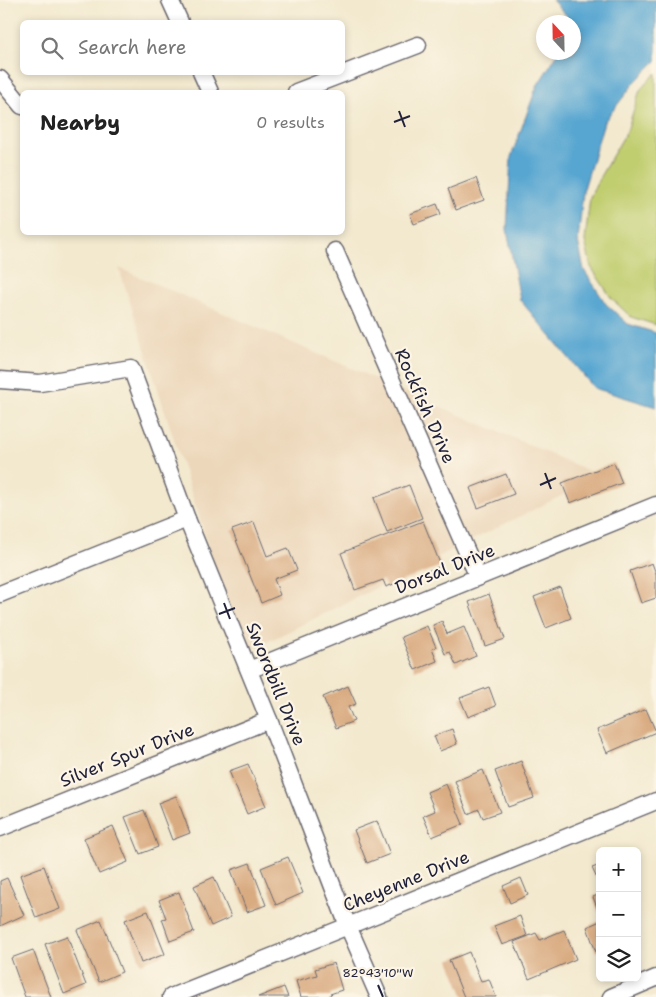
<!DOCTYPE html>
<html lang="en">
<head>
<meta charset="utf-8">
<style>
  :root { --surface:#fff; --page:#f2f2f2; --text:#222; --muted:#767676; --line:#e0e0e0 }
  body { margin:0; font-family:"Shantell Sans",sans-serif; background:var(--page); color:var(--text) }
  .controls { position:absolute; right:15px; bottom:15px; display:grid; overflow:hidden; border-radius:8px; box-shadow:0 2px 8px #0003 }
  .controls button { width:45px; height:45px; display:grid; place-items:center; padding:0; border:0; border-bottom:1px solid var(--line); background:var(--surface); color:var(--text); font:25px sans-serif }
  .compass { position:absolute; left:536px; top:15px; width:45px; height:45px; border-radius:50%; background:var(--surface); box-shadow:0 2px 8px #0003; rotate:338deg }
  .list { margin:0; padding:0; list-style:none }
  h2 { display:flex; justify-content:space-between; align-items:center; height:65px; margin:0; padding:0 20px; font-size:21px }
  h2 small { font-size:16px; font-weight:400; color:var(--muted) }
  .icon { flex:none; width:28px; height:28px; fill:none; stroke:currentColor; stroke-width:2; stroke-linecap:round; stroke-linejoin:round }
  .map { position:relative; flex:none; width:656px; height:997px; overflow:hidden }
  .search { position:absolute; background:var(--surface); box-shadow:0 2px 8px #0003; left:20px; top:20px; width:325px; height:55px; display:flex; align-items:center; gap:12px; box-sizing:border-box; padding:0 18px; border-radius:8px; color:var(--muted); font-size:19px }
  .panel { position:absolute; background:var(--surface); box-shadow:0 2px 8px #0003; left:20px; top:90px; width:325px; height:145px; border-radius:8px }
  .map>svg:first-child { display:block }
</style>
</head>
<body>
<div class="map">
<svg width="656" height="997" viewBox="0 0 656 997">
  <rect width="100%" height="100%" fill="#fcf5e5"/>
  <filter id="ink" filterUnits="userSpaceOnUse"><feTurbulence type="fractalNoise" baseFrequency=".02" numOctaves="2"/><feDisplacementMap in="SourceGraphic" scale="10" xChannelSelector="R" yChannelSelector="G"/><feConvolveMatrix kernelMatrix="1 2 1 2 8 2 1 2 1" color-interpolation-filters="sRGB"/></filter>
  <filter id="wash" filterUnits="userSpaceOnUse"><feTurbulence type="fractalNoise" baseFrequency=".0096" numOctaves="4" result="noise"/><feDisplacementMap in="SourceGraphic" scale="20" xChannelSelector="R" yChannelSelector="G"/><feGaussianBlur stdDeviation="1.12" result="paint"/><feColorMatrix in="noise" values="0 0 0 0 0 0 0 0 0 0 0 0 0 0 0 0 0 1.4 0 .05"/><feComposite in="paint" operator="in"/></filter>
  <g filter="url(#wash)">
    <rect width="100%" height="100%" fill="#f3e9cf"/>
    <path fill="#ecd7ba" d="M 119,268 L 601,476 L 243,654 Z"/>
    <path fill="#c1ce70" stroke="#727856" d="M 656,73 L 656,325 L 631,317 L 612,299 L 591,267 L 585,241 L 590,197 L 601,175 L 627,131 L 640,90 Z"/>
    <path fill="#57a6d1" stroke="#3c6486" d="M 552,0 L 656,0 L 656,61 L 635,82 L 604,122 L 583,192 L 578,241 L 584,270 L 606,304 L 628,324 L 656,333 L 656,407 L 594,388 L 520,300 L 507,229 L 511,157 L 537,86 L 558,53 L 574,52 L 574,22 L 569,22 L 567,16 Z"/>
    <g id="blocks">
      <g fill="#d9ab81">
        <path d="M 476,178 L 484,200 L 456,210 L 448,189 Z"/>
        <path d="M 437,204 L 441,214 L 414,224 L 410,214 Z"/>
        <path d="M 614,463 L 622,483 L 570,503 L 562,483 Z"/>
        <path d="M 506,474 L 514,494 L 478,508 L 470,488 Z"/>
        <path d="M 409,485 L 422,518 L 387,532 L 374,498 Z"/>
        <path d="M 423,521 L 441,566 L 386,587 L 383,580 L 355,590 L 341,553 Z"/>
        <path d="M 254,522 L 267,556 L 288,548 L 297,570 L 274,579 L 280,595 L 261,603 L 232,530 Z"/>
        <path d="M 652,563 L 656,574 L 656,598 L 641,603 L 630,571 Z"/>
        <path d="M 560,587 L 571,618 L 546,628 L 534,597 Z"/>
        <path d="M 489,594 L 505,639 L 485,646 L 469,602 Z"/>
        <path d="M 442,621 L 447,634 L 464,627 L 476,656 L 456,665 L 450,652 L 445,654 L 433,625 Z"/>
        <path d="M 427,626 L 436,647 L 432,649 L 437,661 L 415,670 L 401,637 Z"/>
        <path d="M 348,686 L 356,704 L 348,707 L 354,721 L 336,728 L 323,697 Z"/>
        <path d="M 489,687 L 496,706 L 468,717 L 460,698 Z"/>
        <path d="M 646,709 L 656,732 L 607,753 L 597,730 Z"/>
        <path d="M 452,729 L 457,744 L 440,751 L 434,736 Z"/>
        <path d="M 521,761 L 534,798 L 508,807 L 495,771 Z"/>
        <path d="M 248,764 L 266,806 L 247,814 L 229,771 Z"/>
        <path d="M 483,770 L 500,812 L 483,818 L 479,809 L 468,814 L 455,781 Z"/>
        <path d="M 446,784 L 463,824 L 432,837 L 423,816 L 435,811 L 427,792 Z"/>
        <path d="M 176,796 L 190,833 L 172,840 L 158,803 Z"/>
        <path d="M 144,810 L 158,847 L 140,854 L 125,817 Z"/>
        <path d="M 377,821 L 390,854 L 367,863 L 354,830 Z"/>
        <path d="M 113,826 L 128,862 L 99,874 L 84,838 Z"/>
        <path d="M 288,857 L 303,893 L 276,905 L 261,868 Z"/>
        <path d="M 250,863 L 266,905 L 247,912 L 231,870 Z"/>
        <path d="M 600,865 L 600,885 L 592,868 Z"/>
        <path d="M 44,866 L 60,909 L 36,918 L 20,875 Z"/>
        <path d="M 214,877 L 231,917 L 211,926 L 194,886 Z"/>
        <path d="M 7,878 L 24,915 L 0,926 L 0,881 Z"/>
        <path d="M 521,878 L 528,895 L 510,903 L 503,886 Z"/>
        <path d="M 179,892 L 194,932 L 170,941 L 162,919 L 166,918 L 159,900 Z"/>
        <path d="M 600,894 L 600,915 L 593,897 Z"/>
        <path d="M 148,911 L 165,954 L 141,963 L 125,920 Z"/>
        <path d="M 520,916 L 527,936 L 502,945 L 494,926 Z"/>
        <path d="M 101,920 L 122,972 L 99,982 L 77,930 Z"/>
        <path d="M 600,921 L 600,950 L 596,952 L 587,927 Z"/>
        <path d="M 564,930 L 576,959 L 529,979 L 514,942 L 536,933 L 540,940 Z"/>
        <path d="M 67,936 L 86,985 L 64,994 L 45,944 Z"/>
        <path d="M 33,950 L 51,997 L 25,997 L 11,958 Z"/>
        <path d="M 469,952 L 481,981 L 489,979 L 496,997 L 464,997 L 449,960 Z"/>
        <path d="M 334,963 L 342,990 L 330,994 L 331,997 L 301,997 L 296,981 L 317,975 L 315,969 Z"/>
        <path d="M 284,987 L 288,997 L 258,997 Z"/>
      </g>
    </g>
  </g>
  <g filter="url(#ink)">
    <use href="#blocks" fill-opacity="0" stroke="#6b686f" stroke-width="1"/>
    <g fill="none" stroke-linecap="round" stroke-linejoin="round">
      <g stroke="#6b686f" stroke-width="19">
        <g id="street">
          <path d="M 170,0 L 180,22"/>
          <path d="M 201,72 L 210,92"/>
          <path d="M 0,79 L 22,106"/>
          <path d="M 296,92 L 418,45"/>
          <path d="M 335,251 L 478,577"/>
          <path d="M 0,380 L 40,383 L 131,368 L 187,519 L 269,720 L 348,926 L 379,997"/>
          <path d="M 0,594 L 187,519"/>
          <path d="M 249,670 L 656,505"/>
          <path d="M 0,828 L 269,720"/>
          <path d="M 171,997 L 348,926 L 656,801"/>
          <path d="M 611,997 L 656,978"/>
        </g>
      </g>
      <use href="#street" stroke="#fff" stroke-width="16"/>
    </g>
  </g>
  <path fill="none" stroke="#22223b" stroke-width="2" d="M 399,111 L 405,127M 394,122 L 410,116M 545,473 L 551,489M 540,485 L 556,478M 224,603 L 230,619M 219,614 L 235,608M 378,985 L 383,997"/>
  <g text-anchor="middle" stroke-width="4.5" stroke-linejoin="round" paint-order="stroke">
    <g font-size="18" fill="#22223b" stroke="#fcf5e5">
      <text transform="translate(425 406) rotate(66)" y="6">Rockfish Drive</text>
      <text transform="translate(445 569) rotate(-22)" y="6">Dorsal Drive</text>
      <text transform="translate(276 684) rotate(68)" y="6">Swordbill Drive</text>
      <text transform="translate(127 755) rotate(-22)" y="6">Silver Spur Drive</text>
      <text transform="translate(406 881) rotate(-22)" y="6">Cheyenne Drive</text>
    </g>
  </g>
  <g font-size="12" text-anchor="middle" fill="#22223b" stroke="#fcf5e5" stroke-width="4.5" stroke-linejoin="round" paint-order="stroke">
    <text x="378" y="977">82°43'10"W</text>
  </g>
</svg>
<div class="controls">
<button>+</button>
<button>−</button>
<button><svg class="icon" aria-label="layers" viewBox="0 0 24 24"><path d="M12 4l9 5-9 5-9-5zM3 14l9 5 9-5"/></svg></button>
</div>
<svg class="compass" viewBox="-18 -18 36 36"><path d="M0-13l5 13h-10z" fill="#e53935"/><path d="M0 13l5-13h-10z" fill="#767676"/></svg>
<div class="search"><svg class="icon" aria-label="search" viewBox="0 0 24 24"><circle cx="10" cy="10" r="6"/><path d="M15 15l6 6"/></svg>Search here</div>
<section class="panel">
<h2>Nearby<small>0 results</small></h2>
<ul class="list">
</ul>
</section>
</div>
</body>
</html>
